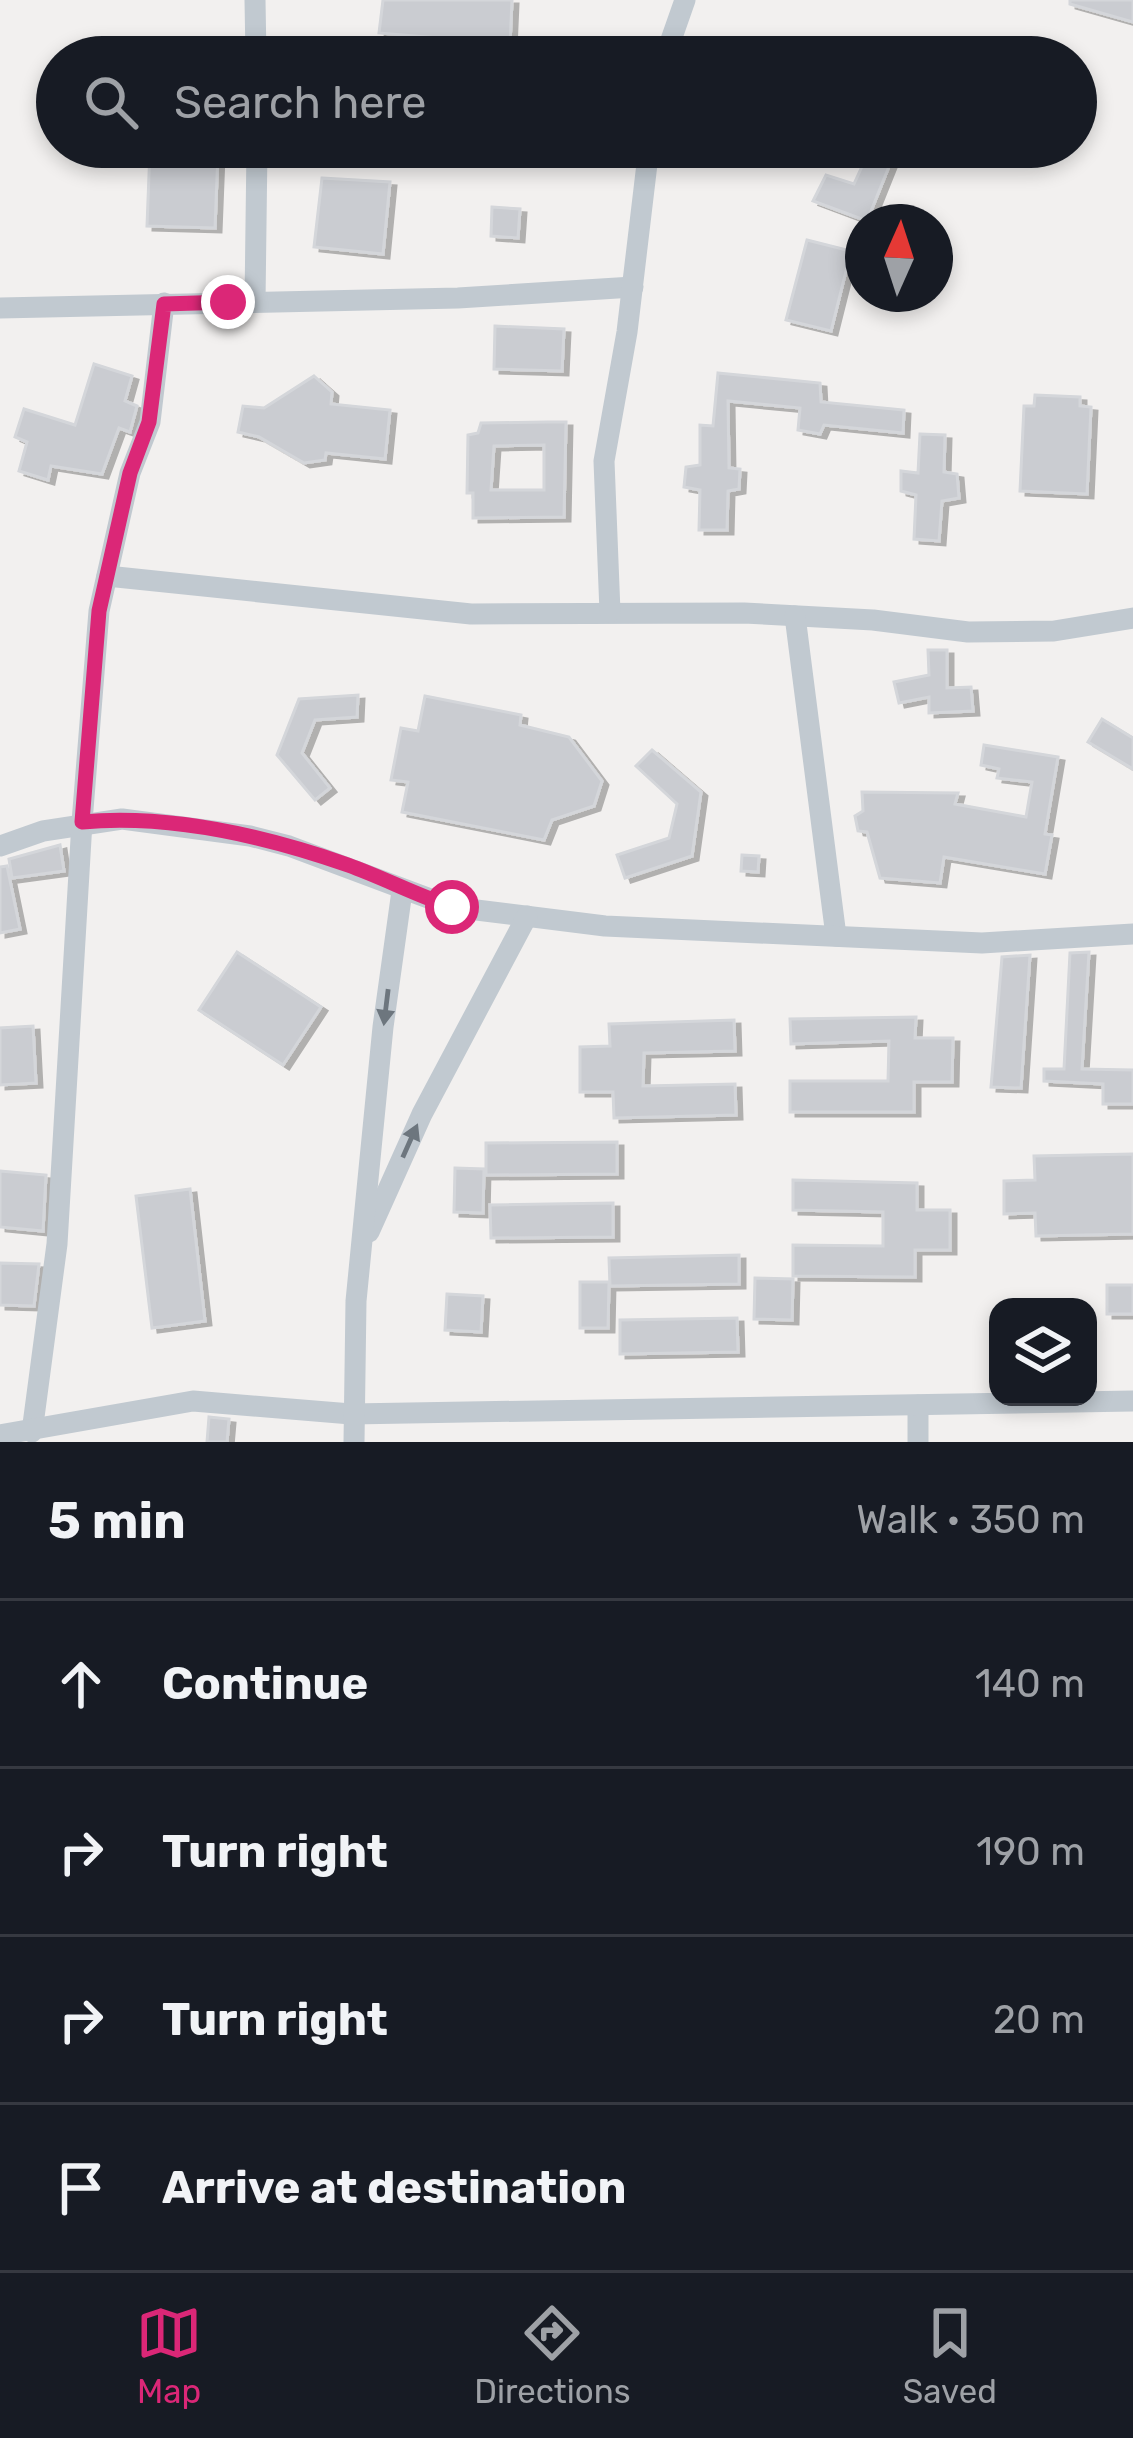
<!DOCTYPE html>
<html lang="en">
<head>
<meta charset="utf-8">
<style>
  :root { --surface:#171b24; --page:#242831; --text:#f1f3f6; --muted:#9ea1a6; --line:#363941; --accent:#db2777 }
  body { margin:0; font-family:Rubik,sans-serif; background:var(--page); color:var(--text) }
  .controls { position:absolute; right:36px; bottom:36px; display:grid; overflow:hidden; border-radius:24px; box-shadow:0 6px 18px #0003 }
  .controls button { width:108px; height:108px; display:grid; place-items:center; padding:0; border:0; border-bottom:3px solid var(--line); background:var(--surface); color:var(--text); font:60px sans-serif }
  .compass { position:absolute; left:845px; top:204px; width:108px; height:108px; border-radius:50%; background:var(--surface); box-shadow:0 6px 18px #0003; rotate:3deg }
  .stop { position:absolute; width:36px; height:36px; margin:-27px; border:9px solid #db2777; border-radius:50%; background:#fff }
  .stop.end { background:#db2777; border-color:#fff; box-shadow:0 3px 12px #0008 }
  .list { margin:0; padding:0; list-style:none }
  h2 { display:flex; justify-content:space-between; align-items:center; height:156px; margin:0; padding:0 48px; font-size:51px }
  h2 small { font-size:39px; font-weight:400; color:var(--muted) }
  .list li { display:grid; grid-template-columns:78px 1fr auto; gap:36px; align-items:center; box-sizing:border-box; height:168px; padding:0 48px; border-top:3px solid var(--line) }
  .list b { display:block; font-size:45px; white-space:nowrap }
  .list em { font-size:39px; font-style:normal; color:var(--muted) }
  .icon { flex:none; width:66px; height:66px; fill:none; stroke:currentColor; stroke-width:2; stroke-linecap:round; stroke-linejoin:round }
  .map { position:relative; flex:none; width:1133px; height:1442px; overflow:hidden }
  .search { position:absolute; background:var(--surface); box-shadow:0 6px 18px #0003; left:36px; right:36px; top:36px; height:132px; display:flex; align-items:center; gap:30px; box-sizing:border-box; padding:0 42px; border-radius:66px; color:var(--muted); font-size:45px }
  .sheet { height:828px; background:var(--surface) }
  nav { display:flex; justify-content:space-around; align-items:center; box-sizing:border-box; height:168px; border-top:3px solid var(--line); background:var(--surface); font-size:33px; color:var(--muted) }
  nav a { display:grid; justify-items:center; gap:6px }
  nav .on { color:var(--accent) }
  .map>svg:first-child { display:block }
</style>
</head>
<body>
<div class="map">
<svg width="1133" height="1442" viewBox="0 0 1133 1442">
  <defs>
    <filter id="shadow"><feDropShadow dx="6" dy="4" stdDeviation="0" flood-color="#0004"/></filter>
  </defs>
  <rect width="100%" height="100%" fill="#f2f0ef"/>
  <g fill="#caccd1" stroke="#d4d6da" stroke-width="3" fill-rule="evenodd" filter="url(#shadow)">
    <path d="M 383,0 L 512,0 L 510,44 L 379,33 Z"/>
    <path d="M 1070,0 L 1133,0 L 1133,22 L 1070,4 Z"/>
    <path d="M 187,147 L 218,152 L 215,228 L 147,226 L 150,149 L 186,150 Z"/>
    <path d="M 871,147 L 894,154 L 867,221 L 813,201 L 826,175 L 854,184 Z"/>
    <path d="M 322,178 L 390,182 L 383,254 L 314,247 Z"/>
    <path d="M 492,207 L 520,209 L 518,238 L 491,236 Z"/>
    <path d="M 807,240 L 851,251 L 831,331 L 786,320 Z"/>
    <path d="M 495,326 L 564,329 L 562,371 L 494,369 Z"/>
    <path d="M 94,364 L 132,376 L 125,401 L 137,406 L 130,432 L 119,428 L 102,474 L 51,466 L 48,480 L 19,471 L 27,442 L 15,437 L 24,409 L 75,425 Z"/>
    <path d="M 718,373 L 820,383 L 821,402 L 904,410 L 903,433 L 824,425 L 820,434 L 798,430 L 800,408 L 728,401 L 729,468 L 740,469 L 739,489 L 728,491 L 727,530 L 699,530 L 700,490 L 684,487 L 686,467 L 700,465 L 700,425 L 713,426 Z"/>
    <path d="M 314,376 L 332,392 L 331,404 L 390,410 L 385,459 L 326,453 L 325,460 L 304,463 L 259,437 L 238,432 L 243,406 L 264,408 Z"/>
    <path d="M 1035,395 L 1080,397 L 1080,406 L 1091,407 L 1087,494 L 1020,491 L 1024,406 L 1034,406 Z"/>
    <path d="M 547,422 L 566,422 L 564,517 L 473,518 L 473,493 L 467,493 L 468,435 L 478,433 L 481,423 ZM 544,445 L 544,490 L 491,490 L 494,446 Z"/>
    <path d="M 920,434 L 945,435 L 944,472 L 957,474 L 959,498 L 942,501 L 939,541 L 914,539 L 916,495 L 901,491 L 901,471 L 918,473 Z"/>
    <path d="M 928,650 L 947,650 L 947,688 L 971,687 L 973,711 L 929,713 L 929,697 L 899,703 L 894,682 L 929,675 Z"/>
    <path d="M 358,695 L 357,717 L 315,720 L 302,753 L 330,788 L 315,800 L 277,755 L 299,699 Z"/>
    <path d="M 425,696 L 521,715 L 520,725 L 569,737 L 602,781 L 594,806 L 552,820 L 544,840 L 402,812 L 408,782 L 391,780 L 401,728 L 418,731 Z"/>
    <path d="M 1102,719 L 1133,738 L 1133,769 L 1088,742 Z"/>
    <path d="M 984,745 L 1058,757 L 1045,834 L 1052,835 L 1045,874 L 944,857 L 940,883 L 880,878 L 867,832 L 858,831 L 855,816 L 863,811 L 862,792 L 958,793 L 955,804 L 1026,817 L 1032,782 L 997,778 L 999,769 L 981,765 Z"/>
    <path d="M 652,750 L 701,792 L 692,856 L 625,878 L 617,855 L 669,838 L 677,804 L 636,766 Z"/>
    <path d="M 60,845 L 64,871 L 12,878 L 9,859 Z"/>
    <path d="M 742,855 L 759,856 L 758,872 L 741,871 Z"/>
    <path d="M 7,866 L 20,929 L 0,933 L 0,867 Z"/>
    <path d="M 237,952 L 321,1007 L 283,1065 L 199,1010 Z"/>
    <path d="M 1089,952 L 1082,1069 L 1133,1070 L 1133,1104 L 1103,1104 L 1103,1084 L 1044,1081 L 1044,1069 L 1064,1069 L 1070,953 Z"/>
    <path d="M 1030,955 L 1021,1088 L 991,1087 L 1002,957 Z"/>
    <path d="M 916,1017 L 915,1038 L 953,1038 L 952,1082 L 914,1082 L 914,1112 L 790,1112 L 790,1081 L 888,1081 L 889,1041 L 791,1044 L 790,1019 Z"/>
    <path d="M 734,1020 L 735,1051 L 644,1053 L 643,1086 L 735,1084 L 736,1115 L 614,1118 L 613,1092 L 580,1092 L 580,1047 L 610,1046 L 609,1024 Z"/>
    <path d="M 33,1026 L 36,1083 L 0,1085 L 0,1028 Z"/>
    <path d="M 617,1142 L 617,1174 L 486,1175 L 486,1143 Z"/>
    <path d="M 1133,1154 L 1133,1234 L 1036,1236 L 1035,1213 L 1004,1214 L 1004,1181 L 1035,1180 L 1034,1156 Z"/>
    <path d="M 455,1168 L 484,1169 L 483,1213 L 454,1212 Z"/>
    <path d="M 0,1171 L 46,1175 L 43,1231 L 0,1227 Z"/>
    <path d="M 793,1180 L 917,1183 L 917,1210 L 950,1210 L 950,1250 L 915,1250 L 915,1277 L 793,1276 L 793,1245 L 883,1246 L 883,1212 L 793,1210 Z"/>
    <path d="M 190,1189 L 205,1321 L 152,1328 L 136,1196 Z"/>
    <path d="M 613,1203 L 613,1237 L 491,1238 L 490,1205 Z"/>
    <path d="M 739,1255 L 739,1284 L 610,1286 L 609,1258 Z"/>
    <path d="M 0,1263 L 39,1264 L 34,1306 L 0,1305 Z"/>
    <path d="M 755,1278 L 793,1279 L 792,1320 L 754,1319 Z"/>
    <path d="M 580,1282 L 609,1282 L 608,1328 L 580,1328 Z"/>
    <rect x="1107" y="1285" width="26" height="29"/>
    <path d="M 447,1294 L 483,1296 L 481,1332 L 445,1330 Z"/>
    <path d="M 737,1318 L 738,1352 L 620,1354 L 620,1320 Z"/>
    <path d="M 209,1417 L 229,1419 L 227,1442 L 207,1442 Z"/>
  </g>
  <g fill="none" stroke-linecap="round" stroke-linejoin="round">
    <g stroke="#c1c9d0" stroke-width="21">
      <path d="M 255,0 L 256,57"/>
      <path d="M 665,57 L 685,0"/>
      <path d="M 255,302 L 257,147"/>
      <path d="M 0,308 L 458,298 L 633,287"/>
      <path d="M 107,576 L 471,614 L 744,613 L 873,620 L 968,632 L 1054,631 L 1133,618"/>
      <path d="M 610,612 L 604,461 L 627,332 L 649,147"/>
      <path d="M 795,616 L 836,936"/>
      <path d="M 0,846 L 43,831 L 122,819 L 250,836 L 289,846 L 452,907 L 605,926 L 982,943 L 1133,934"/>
      <path d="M 369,1232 L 422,1114 L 527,916"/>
      <path d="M 918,1405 L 918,1442"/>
      <path d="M 32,1432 L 57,1244 L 82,822 L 99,611 L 130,473 L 150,422 L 164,303"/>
      <path d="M 0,1435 L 193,1401 L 351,1414 L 1133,1401"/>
      <path d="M 354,1442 L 356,1301 L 383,1027 L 402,891"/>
    </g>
  </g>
  <defs><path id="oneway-solid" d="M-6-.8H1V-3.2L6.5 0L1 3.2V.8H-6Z" transform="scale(3)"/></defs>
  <g fill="#6d767e">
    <use href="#oneway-solid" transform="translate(386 1007) rotate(97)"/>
    <use href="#oneway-solid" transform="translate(410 1141) rotate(-66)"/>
  </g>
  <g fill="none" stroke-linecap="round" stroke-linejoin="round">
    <path stroke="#db2777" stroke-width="15" d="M 228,302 L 164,304 L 149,422 L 130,473 L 99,611 L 82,822 C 170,814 265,836 348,865 C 384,878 416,895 452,907"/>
  </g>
</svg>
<div class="controls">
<button><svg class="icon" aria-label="layers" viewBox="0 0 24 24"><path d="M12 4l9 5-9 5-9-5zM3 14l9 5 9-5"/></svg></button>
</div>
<svg class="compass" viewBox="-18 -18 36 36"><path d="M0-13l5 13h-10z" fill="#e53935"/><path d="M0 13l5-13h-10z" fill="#9ea1a6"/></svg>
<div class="stop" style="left:452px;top:907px"></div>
<div class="stop end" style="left:228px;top:302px"></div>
<div class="search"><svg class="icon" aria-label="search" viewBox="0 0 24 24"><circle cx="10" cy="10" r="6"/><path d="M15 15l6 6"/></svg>Search here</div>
</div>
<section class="sheet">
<h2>5 min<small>Walk · 350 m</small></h2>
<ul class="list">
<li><svg class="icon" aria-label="ahead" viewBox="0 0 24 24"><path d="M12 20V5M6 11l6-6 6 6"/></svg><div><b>Continue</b></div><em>140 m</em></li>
<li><svg class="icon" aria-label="right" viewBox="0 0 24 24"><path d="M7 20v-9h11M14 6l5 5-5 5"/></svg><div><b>Turn right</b></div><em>190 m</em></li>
<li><svg class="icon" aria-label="right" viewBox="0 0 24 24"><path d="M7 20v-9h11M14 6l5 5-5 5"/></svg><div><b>Turn right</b></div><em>20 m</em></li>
<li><svg class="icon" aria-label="arrive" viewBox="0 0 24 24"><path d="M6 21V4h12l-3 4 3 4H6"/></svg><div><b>Arrive at destination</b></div></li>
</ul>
</section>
<nav>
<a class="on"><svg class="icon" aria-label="map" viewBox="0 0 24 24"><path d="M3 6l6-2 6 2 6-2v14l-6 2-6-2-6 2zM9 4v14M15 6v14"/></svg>Map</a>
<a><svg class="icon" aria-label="directions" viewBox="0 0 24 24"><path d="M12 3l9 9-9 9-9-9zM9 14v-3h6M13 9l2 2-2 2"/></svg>Directions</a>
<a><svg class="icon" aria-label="saved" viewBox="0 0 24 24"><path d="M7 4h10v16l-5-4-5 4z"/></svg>Saved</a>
</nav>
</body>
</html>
